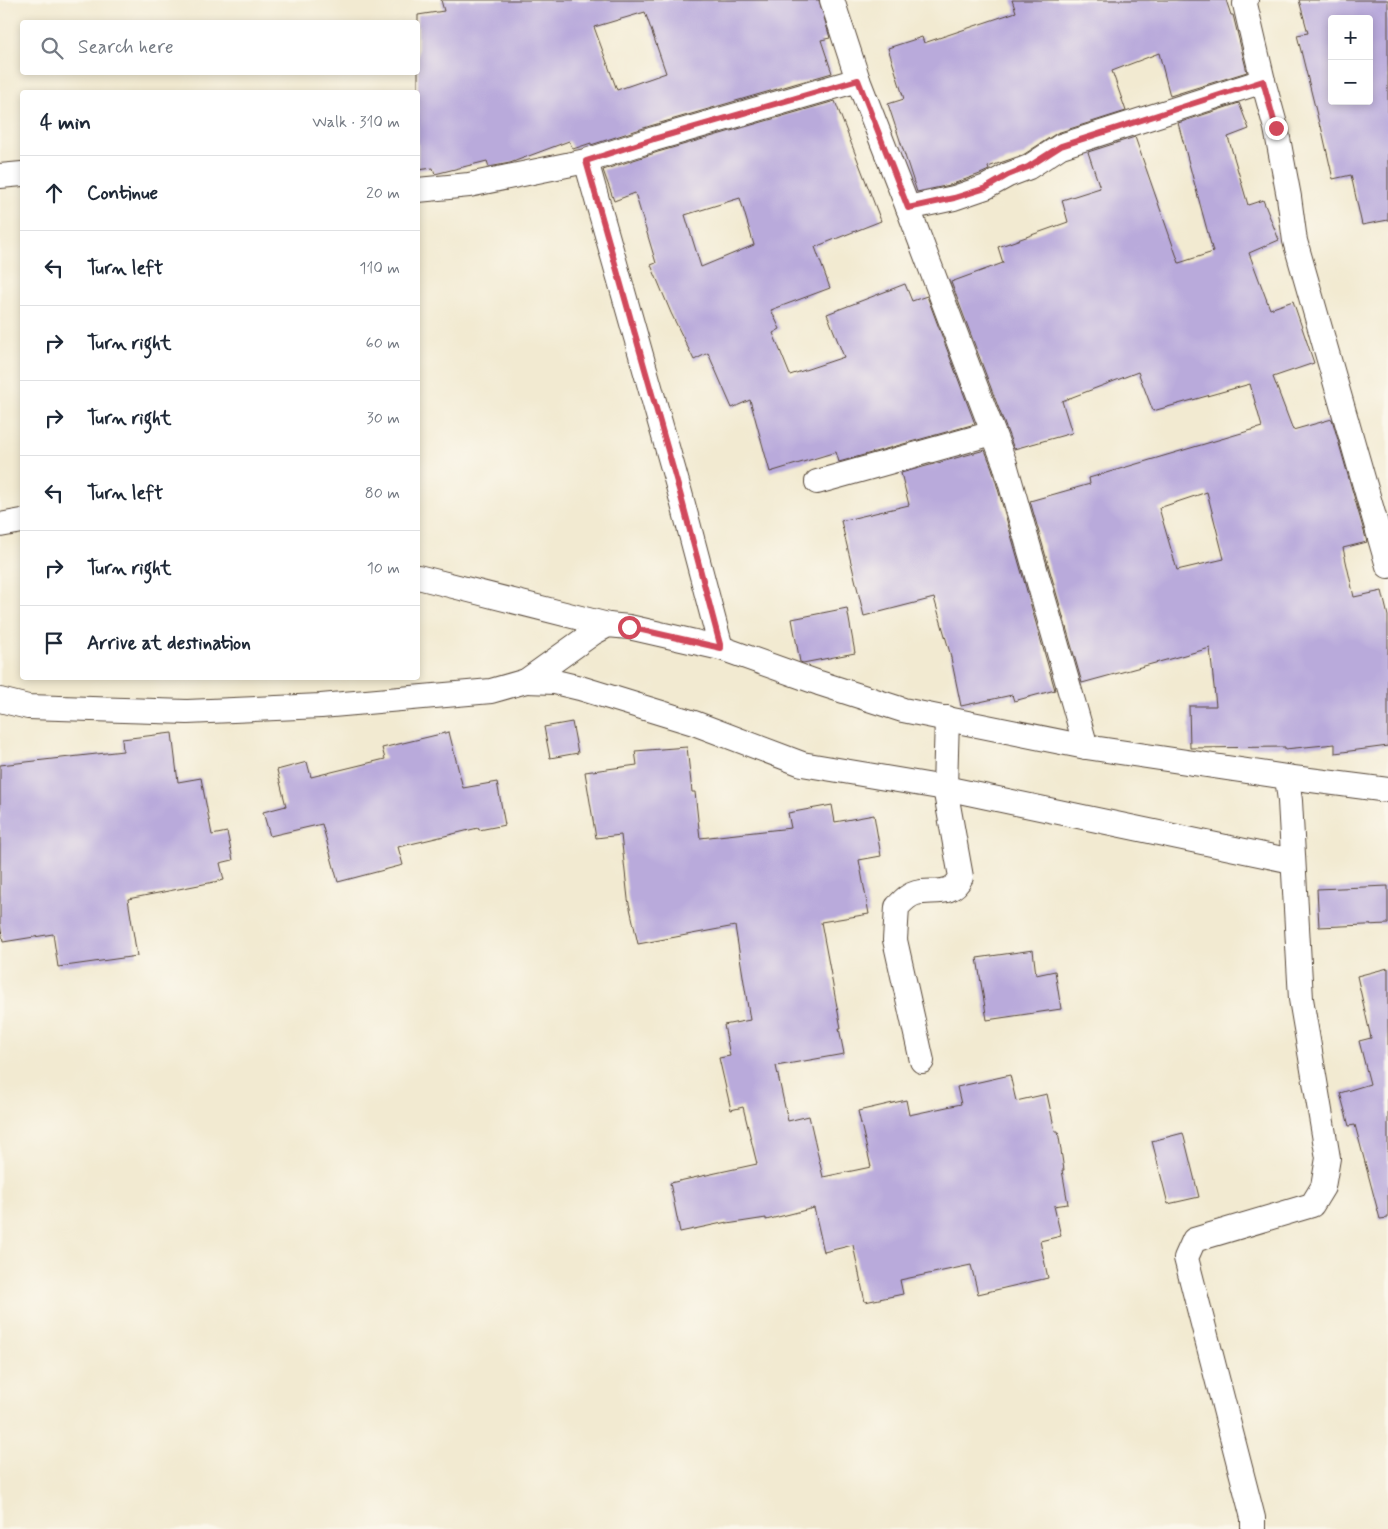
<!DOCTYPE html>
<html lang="en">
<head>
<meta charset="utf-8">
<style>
  :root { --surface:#fff; --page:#f6f6f7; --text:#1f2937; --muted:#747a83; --line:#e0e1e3 }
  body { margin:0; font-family:Mynerve,sans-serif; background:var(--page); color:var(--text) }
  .controls { position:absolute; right:15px; top:15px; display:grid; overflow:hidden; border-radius:5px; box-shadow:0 2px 8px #0003 }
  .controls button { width:45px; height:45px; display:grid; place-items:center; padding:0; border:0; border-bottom:1px solid var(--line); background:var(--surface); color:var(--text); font:25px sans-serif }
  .stop { position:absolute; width:15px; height:15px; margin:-11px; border:4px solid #d1495b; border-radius:50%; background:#fff }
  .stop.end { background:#d1495b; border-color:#fff; box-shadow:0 1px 5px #0008 }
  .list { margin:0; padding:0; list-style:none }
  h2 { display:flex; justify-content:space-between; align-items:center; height:65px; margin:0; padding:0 20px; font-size:21px }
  h2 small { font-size:16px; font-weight:400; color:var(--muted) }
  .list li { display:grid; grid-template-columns:32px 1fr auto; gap:15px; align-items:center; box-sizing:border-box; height:75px; padding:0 20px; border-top:1px solid var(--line) }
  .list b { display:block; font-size:19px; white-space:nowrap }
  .list em { font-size:16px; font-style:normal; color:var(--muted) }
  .icon { flex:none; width:28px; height:28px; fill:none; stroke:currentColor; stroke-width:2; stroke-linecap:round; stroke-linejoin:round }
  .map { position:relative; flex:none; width:1388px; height:1529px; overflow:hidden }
  .search { position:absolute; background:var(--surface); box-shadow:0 2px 8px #0003; left:20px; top:20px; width:400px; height:55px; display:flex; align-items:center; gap:12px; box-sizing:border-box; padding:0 18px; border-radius:5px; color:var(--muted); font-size:19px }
  .panel { position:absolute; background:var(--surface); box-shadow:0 2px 8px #0003; left:20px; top:90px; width:400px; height:590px; border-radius:5px }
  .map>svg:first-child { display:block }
</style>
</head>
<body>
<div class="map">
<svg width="1388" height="1529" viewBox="0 0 1388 1529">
  <rect width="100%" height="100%" fill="#fbf7ec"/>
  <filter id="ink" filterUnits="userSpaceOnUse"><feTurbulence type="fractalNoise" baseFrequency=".02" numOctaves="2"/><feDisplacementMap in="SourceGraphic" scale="10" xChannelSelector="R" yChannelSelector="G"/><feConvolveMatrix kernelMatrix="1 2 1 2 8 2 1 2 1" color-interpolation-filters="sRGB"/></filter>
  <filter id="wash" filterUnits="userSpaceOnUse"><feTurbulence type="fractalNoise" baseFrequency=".0096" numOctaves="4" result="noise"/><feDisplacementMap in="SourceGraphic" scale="20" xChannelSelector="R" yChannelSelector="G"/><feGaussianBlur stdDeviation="1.12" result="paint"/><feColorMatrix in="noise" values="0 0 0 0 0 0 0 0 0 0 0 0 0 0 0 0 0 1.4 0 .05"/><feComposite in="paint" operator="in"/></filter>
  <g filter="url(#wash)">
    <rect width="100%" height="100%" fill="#f2ead1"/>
    <g id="blocks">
      <g fill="#b9aadb" fill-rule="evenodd">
        <path d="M 441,0 L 819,0 L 830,38 L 821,40 L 832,73 L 650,126 L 591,145 L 591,143 L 573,149 L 569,141 L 510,163 L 489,167 L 487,161 L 435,174 L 433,168 L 418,170 L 418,15 L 444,11 ZM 645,12 L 666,73 L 617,90 L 594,27 Z"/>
        <path d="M 1012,0 L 1226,0 L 1231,15 L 1233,15 L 1247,72 L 1170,96 L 1159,53 L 1112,71 L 1126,111 L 1057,133 L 1023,155 L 988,167 L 989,170 L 980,174 L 950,185 L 917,192 L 888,104 L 904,99 L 888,48 L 922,37 L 924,43 L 1016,12 Z"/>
        <path d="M 1299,0 L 1388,0 L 1388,220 L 1362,225 L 1351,175 L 1333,179 L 1321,126 L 1320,127 L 1297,35 L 1308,33 ZM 1332,19 L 1369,19 L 1369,101 L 1332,101 Z"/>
        <path d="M 835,101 L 881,221 L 815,247 L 830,288 L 771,310 L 780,329 L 773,333 L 790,375 L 844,357 L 827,314 L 905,284 L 912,301 L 927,296 L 975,424 L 839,462 L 836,452 L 770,472 L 750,400 L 732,408 L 708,353 L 694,360 L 671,313 L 651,265 L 656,263 L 635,193 L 614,201 L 603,170 L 658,152 ZM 740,198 L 754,245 L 701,267 L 685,215 Z"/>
        <path d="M 1239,103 L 1249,129 L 1228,137 L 1248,205 L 1263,200 L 1279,240 L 1249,253 L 1270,309 L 1293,301 L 1314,363 L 1273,377 L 1293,430 L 1332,419 L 1367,542 L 1343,548 L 1354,597 L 1382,591 L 1388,616 L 1388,746 L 1335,753 L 1335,744 L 1285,749 L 1285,747 L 1190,748 L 1189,706 L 1216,706 L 1210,648 L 1082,683 L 1030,501 L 1090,484 L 1089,478 L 1262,427 L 1250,384 L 1153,411 L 1138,372 L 1062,401 L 1072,433 L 1014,449 L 951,282 L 1003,263 L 998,247 L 1068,222 L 1062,200 L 1100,188 L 1088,152 L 1135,137 L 1179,263 L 1213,252 L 1178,123 ZM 1207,492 L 1224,559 L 1177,570 L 1159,508 Z"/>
        <path d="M 985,450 L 992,468 L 1055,690 L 1014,701 L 1012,695 L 961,706 L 950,653 L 934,598 L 864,616 L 841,521 L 909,505 L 901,473 Z"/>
        <path d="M 847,608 L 855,653 L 803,663 L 800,662 L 792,619 Z"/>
        <path d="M 572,722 L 578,753 L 550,758 L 544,727 Z"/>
        <path d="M 449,732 L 463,788 L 497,782 L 505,825 L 479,830 L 478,828 L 398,847 L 403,865 L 338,882 L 322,824 L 270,836 L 263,812 L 286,806 L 277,770 L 307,762 L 311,777 L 385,759 L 382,748 Z"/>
        <path d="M 172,733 L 178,782 L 201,778 L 212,835 L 227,832 L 233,860 L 220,863 L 224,880 L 128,899 L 137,956 L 58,967 L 53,934 L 3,942 L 0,923 L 0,765 L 123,751 L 122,739 Z"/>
        <path d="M 687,747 L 692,792 L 695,792 L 700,838 L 791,828 L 788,813 L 832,805 L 835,822 L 874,815 L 881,856 L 859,860 L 869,914 L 821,922 L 841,1028 L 839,1028 L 844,1054 L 776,1066 L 788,1121 L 809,1116 L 823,1177 L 871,1167 L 858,1111 L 906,1100 L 909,1115 L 961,1104 L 957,1087 L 1010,1075 L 1016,1101 L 1047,1094 L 1055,1131 L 1058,1131 L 1064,1170 L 1062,1170 L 1068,1204 L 1054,1206 L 1061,1236 L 1040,1241 L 1048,1278 L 978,1294 L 971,1265 L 900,1280 L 903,1294 L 865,1302 L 853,1245 L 824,1252 L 814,1208 L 766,1220 L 766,1218 L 727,1224 L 727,1222 L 680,1232 L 670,1183 L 757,1164 L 743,1107 L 731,1110 L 719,1058 L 730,1056 L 724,1025 L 750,1020 L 735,926 L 638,944 L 628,899 L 621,835 L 596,838 L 585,772 L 637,765 L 635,751 Z"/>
        <path d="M 1388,886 L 1388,924 L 1319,927 L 1317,889 Z"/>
        <path d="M 1033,950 L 1036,975 L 1055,971 L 1061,1009 L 987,1020 L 977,958 Z"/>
        <path d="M 1388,968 L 1388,1218 L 1380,1219 L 1355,1125 L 1349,1126 L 1340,1093 L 1370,1084 L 1359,1041 L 1371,1038 L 1357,976 Z"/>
        <path d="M 1183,1133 L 1199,1197 L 1168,1204 L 1152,1141 Z"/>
      </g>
    </g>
  </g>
  <g filter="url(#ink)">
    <use href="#blocks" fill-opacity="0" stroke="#564739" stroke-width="1"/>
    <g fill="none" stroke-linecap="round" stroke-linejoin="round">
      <g stroke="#564739" stroke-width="26">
        <g id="minor">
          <path d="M 832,0 L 858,80 L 908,208 L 1005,464 L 1086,747"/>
          <path d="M 1246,0 L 1245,4 L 1263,81 L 1276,128 L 1289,197 L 1295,241 L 1388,566"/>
          <path d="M 586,161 L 680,493 L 721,648"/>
          <path d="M 0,176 L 22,174"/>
          <path d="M 418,190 L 469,185 L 586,161 L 654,139 L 858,80"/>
          <path d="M 908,208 L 954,198 L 986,187 L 1008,175 L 1029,167 L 1061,146 L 1263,81"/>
          <path d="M 817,482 L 993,433"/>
          <path d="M 0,525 L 22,521"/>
          <path d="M 418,577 L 608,625"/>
          <path d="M 526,681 L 555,682 L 580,688 L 694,723 L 802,764 L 945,788 L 1292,861"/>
          <path d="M 0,700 L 28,707 L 187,712 L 321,706 L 491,691 L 526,681 L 593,633 L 608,625 L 629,627 L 721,648 L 819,683 L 903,710 L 1086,747 L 1287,777 L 1388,790"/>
          <path d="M 922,1061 L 895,940 L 897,907 C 903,901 908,895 916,893 C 933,889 952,897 961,877 L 945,788 L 947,718"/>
          <path d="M 1253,1529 L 1253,1518 L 1186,1258 L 1194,1240 L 1312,1205 L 1323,1187 L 1328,1158 L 1301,999 L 1290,801 L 1287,777"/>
        </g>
      </g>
      <use href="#minor" stroke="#fff" stroke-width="24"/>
    </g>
  </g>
  <g fill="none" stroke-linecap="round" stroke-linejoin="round" filter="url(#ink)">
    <path stroke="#d1495b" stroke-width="6" d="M 629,627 L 721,648 L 680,493 L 586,161 L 654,139 L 858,80 L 908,208 L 954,198 L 986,188 L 1008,175 L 1028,167 L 1061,146 L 1263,81 L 1276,128"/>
  </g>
</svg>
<div class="controls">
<button>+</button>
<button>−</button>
</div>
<div class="stop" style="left:629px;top:627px"></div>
<div class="stop end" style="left:1276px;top:128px"></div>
<div class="search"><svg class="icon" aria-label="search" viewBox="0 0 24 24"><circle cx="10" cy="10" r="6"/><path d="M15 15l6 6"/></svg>Search here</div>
<section class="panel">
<h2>4 min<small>Walk · 310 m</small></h2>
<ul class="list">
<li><svg class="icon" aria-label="ahead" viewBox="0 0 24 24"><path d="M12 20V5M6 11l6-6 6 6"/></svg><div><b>Continue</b></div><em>20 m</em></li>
<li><svg class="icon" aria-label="left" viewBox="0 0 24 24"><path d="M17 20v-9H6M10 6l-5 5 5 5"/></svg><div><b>Turn left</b></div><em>110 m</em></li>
<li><svg class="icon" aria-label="right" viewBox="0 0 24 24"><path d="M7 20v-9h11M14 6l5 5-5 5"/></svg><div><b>Turn right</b></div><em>60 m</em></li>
<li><svg class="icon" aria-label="right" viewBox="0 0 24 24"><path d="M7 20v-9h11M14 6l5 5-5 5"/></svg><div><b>Turn right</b></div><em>30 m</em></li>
<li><svg class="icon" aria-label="left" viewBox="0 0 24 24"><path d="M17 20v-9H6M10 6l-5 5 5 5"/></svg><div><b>Turn left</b></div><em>80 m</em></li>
<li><svg class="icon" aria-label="right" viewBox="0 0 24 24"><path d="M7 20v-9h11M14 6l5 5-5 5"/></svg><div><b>Turn right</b></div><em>10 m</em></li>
<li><svg class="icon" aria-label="arrive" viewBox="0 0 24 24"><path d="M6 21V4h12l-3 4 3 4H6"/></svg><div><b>Arrive at destination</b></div></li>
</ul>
</section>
</div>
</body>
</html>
